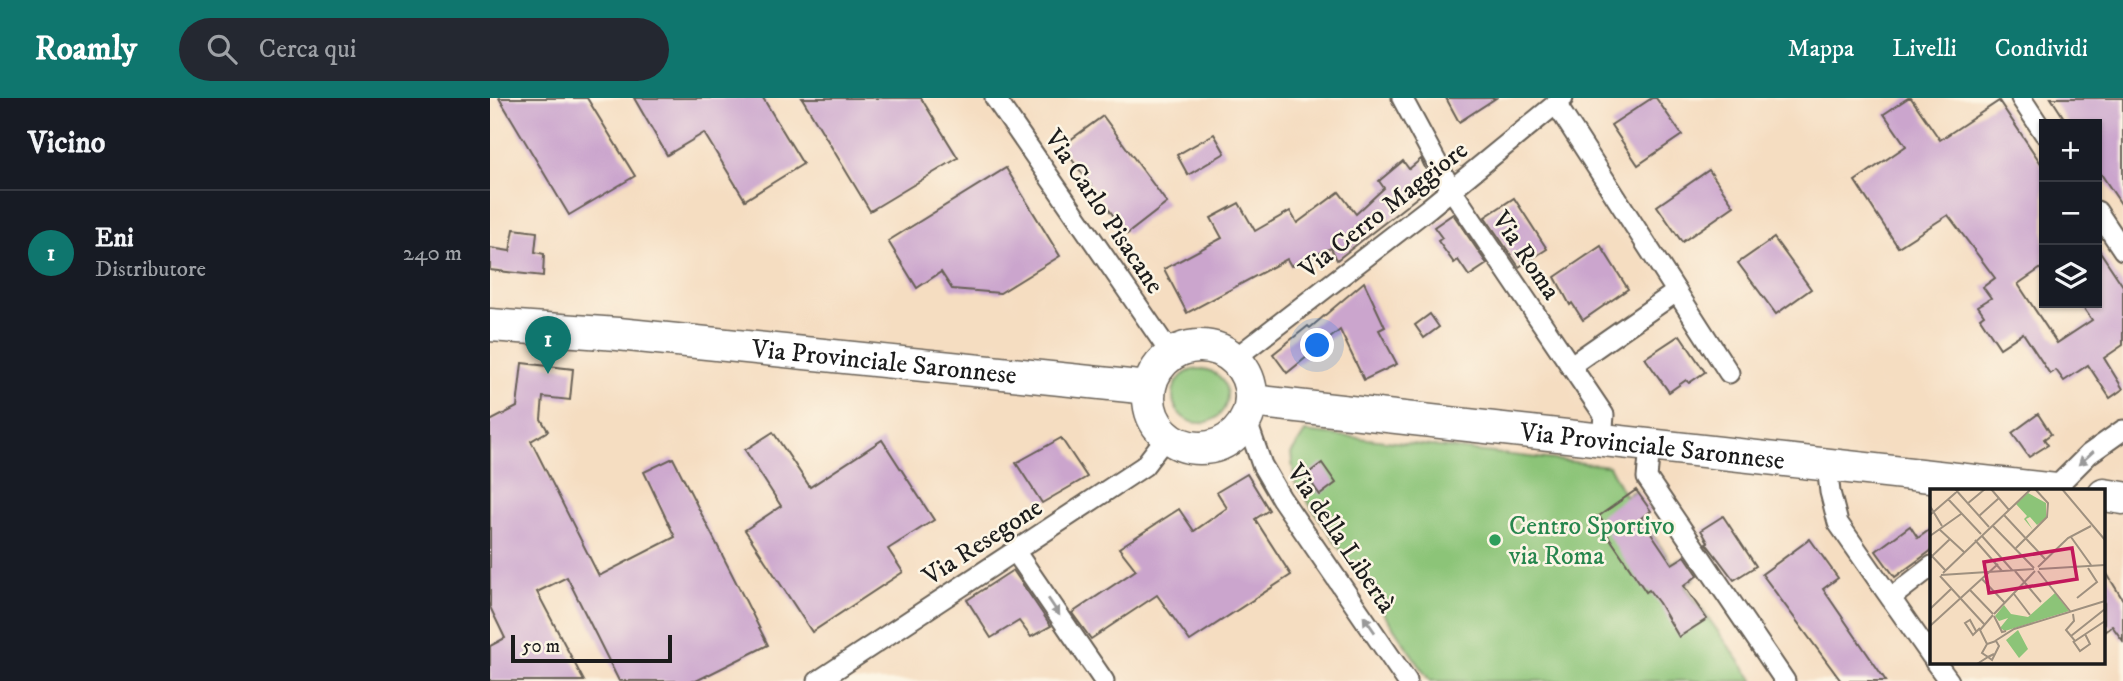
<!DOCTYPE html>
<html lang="it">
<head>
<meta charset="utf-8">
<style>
  :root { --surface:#171b24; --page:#242831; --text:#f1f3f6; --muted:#9ea1a6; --line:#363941; --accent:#0f766e }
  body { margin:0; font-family:"IM FELL DW Pica",serif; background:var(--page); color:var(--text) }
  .controls { position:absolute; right:21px; top:21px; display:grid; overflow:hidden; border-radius:0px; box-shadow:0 2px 5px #0004 }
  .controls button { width:63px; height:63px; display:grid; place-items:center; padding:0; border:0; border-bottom:2px solid var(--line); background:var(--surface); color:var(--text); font:35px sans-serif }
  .scale { position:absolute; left:21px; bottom:18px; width:161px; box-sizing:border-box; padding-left:7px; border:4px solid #1c1c1c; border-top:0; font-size:19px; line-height:24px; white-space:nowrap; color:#1c1c1c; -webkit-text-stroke:5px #fcf5e5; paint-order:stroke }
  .you { position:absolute; left:828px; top:248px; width:24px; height:24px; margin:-18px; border:5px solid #fff; border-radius:50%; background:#1a73e8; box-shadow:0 0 0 10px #1a73e833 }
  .badge { display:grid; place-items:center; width:46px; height:46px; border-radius:50%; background:var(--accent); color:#fff; font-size:23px; font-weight:700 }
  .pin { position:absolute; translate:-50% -58px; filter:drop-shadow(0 2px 4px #0008) }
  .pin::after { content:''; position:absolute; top:37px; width:24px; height:21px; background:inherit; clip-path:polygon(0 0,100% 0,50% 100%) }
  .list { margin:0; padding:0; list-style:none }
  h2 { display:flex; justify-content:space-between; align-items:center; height:91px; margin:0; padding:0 28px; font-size:30px }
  h2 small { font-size:23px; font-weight:400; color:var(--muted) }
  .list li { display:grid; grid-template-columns:46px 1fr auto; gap:21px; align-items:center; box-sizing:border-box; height:126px; padding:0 28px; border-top:2px solid var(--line) }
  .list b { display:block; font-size:26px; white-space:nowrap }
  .list p { margin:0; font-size:23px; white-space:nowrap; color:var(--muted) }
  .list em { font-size:23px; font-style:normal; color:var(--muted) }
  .icon { flex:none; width:38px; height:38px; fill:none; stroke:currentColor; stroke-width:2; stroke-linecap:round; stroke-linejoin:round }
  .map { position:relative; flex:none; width:1633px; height:583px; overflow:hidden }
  header { display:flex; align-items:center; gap:42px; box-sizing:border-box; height:98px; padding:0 35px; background:var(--accent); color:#fff }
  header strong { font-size:33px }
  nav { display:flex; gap:38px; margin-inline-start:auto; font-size:24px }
  .search { width:490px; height:63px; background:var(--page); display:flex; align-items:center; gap:18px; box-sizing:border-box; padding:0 24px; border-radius:38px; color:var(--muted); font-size:26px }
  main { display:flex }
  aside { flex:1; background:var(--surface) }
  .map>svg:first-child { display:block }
</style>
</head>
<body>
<header>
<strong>Roamly</strong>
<div class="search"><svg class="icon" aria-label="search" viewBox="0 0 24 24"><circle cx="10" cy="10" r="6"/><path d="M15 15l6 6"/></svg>Cerca qui</div>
<nav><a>Mappa</a><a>Livelli</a><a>Condividi</a></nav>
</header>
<main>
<aside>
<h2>Vicino<small></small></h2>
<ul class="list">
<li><span class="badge">1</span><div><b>Eni</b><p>Distributore</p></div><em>240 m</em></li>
</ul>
</aside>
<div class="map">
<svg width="1633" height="583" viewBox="0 0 1633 583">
  <rect width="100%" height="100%" fill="#fcf5e5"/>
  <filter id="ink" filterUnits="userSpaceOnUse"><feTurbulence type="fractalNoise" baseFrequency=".0143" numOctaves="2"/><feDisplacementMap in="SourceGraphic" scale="14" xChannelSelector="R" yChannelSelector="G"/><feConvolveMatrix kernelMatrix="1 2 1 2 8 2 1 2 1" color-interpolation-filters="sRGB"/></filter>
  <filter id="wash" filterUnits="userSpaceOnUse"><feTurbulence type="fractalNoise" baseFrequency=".00686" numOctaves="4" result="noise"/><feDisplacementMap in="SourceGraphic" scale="28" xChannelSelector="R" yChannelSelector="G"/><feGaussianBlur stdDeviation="1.57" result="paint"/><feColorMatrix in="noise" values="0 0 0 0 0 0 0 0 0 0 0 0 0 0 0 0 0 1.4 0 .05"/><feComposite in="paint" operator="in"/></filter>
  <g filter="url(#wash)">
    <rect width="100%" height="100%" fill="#f5ddc1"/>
    <g fill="#8cc478" stroke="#54704a" stroke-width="2">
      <circle cx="710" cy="298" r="27"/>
      <path d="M 815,334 L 1119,368 L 1135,398 L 1146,392 L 1151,420 L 1182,465 L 1192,460 L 1205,480 L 1195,488 L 1264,583 L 940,583 L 805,385 L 801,356 Z"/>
    </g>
    <g id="blocks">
      <g fill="#cba5cd">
        <path d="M 9,0 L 97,0 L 145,78 L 79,117 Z"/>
        <path d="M 144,0 L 273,0 L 313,66 L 255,102 L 214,35 L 177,57 Z"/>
        <path d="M 312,0 L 431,0 L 468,60 L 380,113 Z"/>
        <path d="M 956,0 L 1006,0 L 969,24 Z"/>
        <path d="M 1162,0 L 1166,0 L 1192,37 L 1148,67 L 1121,27 Z"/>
        <path d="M 1418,0 L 1421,0 L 1450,42 L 1509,3 L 1554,70 L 1554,168 L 1528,186 L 1567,245 L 1602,222 L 1590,205 L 1607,205 L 1607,149 L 1633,188 L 1633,247 L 1614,260 L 1633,291 L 1620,300 L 1598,267 L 1574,283 L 1566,272 L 1560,276 L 1533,235 L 1510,250 L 1490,220 L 1494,217 L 1488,208 L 1501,200 L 1493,189 L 1505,180 L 1458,117 L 1408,149 L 1365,83 L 1416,48 L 1394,16 Z"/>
        <path d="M 1561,0 L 1633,0 L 1633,109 L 1607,70 L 1607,26 L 1578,26 Z"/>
        <path d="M 613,18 L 677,105 L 637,136 L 572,48 Z"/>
        <path d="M 724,36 L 735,55 L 698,77 L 687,57 Z"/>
        <path d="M 931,61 L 943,87 L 847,162 L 841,150 L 801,168 L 797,161 L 697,215 L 674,171 L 732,140 L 721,120 L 749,105 L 765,133 L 800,113 L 807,125 L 849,94 L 866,116 L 894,90 L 889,83 L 913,63 L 919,71 Z"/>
        <path d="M 516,70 L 570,158 L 510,195 L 462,191 L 451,174 L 427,190 L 398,143 Z"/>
        <path d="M 1219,72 L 1244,108 L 1192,144 L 1167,108 Z"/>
        <path d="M 1024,100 L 1057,151 L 1029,169 L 995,119 Z"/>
        <path d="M 963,116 L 997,166 L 979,178 L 968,162 L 964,165 L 948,143 L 952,140 L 944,129 Z"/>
        <path d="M 24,131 L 47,134 L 45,154 L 54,156 L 53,178 L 0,172 L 0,150 L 20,153 Z"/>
        <path d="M 1284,140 L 1321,191 L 1286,216 L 1248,165 Z"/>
        <path d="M 1111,148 L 1138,191 L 1093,222 L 1082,205 L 1080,207 L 1065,179 Z"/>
        <path d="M 874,184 L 895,229 L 889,232 L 907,266 L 874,282 L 850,232 L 797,275 L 783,256 L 818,228 L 820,230 Z"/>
        <path d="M 940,216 L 949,229 L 934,240 L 925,227 Z"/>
        <path d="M 1190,237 L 1215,274 L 1199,285 L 1196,282 L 1179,294 L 1155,260 Z"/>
        <path d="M 32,265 L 83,271 L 80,302 L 53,299 L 51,321 L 58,333 L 41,343 L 109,478 L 185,439 L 154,374 L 183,360 L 278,547 L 206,583 L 129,583 L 77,479 L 47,494 L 94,583 L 0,583 L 0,548 L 15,540 L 0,509 L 0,323 L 27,309 Z"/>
        <path d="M 1548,316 L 1561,336 L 1554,341 L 1558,347 L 1539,359 L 1522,335 Z"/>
        <path d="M 283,334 L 320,389 L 392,342 L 444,422 L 398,451 L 413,474 L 322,534 L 255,432 L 291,408 L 255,352 Z"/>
        <path d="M 571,340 L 597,379 L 552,405 L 526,365 Z"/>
        <path d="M 832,365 L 846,385 L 830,397 L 816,377 Z"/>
        <path d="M 757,376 L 779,412 L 765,421 L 801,477 L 700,543 L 667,497 L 601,541 L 582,515 L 646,472 L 629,450 L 689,411 L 704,433 L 737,410 L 727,394 Z"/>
        <path d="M 1146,392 L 1161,413 L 1151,420 L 1182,466 L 1195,458 L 1208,477 L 1194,488 L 1217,521 L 1189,539 L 1169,505 L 1159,492 L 1156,494 L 1117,436 L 1119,433 L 1109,418 Z"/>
        <path d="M 1233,418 L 1266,468 L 1244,482 L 1216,445 L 1218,444 L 1211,432 Z"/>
        <path d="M 1420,428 L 1428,440 L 1442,430 L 1442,452 L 1405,479 L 1386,453 Z"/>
        <path d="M 1320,441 L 1348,480 L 1333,491 L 1396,583 L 1351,583 L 1272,476 Z"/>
        <path d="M 1614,471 L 1633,502 L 1633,543 L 1622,528 L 1614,534 Z"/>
        <path d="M 523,472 L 561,528 L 541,539 L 529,523 L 501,540 L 477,502 Z"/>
      </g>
    </g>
  </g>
  <g filter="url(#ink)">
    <use href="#blocks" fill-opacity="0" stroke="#686056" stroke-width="2"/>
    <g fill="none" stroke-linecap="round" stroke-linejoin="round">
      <g stroke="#686056" stroke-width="23">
        <g id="minor">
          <path d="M 505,0 L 681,256"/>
          <path d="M 912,0 L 961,91 L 1114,317 L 1112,342"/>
          <path d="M 1531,0 L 1554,35"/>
          <path d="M 1066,6 L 1239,275"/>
          <path d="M 1607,113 L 1633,152"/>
          <path d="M 744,261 L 939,110 L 1073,0"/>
          <path d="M 1080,268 L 1186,194"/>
          <path d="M 756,321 L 772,367 L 791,400 L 917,583"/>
          <path d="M 1160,347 L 1157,380 L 1295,583"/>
          <path d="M 1337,368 L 1340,394 L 1348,425 L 1442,559"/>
          <path d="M 1563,392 L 1599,356 L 1633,332"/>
          <path d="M 525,453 L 614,583"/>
          <path d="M 1402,499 L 1442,468"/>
          <path d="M 1445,564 L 1459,583"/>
          <path d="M 328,583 L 654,368 L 677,338"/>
        </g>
      </g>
      <g stroke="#686056" stroke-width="35">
        <g id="primary">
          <path id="s1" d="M 0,227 L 128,236 L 659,290"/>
          <circle cx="710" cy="299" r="51"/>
          <path id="s2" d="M 761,303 L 1566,392"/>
          <path d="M 1614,397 L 1633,400"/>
        </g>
      </g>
      <use href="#minor" stroke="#fff" stroke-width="19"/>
      <use href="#primary" stroke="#fff" stroke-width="32"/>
    </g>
    <defs><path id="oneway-solid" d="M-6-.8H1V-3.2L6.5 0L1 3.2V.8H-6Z" transform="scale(1.75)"/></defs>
    <g fill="#999">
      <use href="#oneway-solid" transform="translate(1596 360) rotate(138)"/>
      <use href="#oneway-solid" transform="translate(564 509) rotate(56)"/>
      <use href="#oneway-solid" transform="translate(879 526) rotate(-125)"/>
    </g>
  </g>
  <circle fill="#2e9e5b" stroke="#fcf5e5" stroke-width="2.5" cx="1005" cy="442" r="7"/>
  <g text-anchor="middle" stroke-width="5" stroke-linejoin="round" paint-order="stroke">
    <g font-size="26" fill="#1c1c1c" stroke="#fcf5e5">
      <text transform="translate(893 111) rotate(-38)" y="9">Via Cerro Maggiore</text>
      <text transform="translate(615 113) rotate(56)" y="9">Via Carlo Pisacane</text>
      <text transform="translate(1037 157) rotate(56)" y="9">Via Roma</text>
      <text dy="9" stroke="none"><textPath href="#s1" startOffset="396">Via Provinciale Saronnese</textPath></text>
      <text dy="9" stroke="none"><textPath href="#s2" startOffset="404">Via Provinciale Saronnese</textPath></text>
      <text transform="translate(852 440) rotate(56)" y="9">Via della Libertà</text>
      <text transform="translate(492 443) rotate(-33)" y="9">Via Resegone</text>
    </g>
    <g font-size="26" fill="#27864d" stroke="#fcf5e5" text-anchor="start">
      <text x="1019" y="436">Centro Sportivo<tspan x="1019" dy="30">via Roma</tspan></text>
    </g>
  </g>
  <g transform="translate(1440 391)">
    <rect width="175" height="175" fill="#f5ddc1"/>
    <path d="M 98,4 L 116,14 L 116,29 L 107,36 L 100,28 L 96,30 L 103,41 L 94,30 L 97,27 L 86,15 ZM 125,104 L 139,122 L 75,142 L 70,139 L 78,129 L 69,132 L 65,127 L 74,116 L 81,125 L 98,128 ZM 88,141 L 98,160 L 89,169 L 76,151 Z" fill="#8cc478"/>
    <path fill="none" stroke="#9e907f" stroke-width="2" d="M 25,0 L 59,38M 61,0 L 79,21M 132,0 L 175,51M 18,10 L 51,45M 37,15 L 55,0M 0,17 L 12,37M 0,26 L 30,0M 74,26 L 115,70M 49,27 L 69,9M 62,36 L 104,79M 9,40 L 34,63M 0,47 L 31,25M 52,47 L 82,81M 141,48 L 161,76M 45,51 L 72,82M 86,59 L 117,28 L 118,14 L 105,0M 0,65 L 16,82M 0,69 L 20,50M 108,78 L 138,49 L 161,37M 109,80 L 175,76M 85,82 L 111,113M 108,82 L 140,122M 13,84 L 101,0M 11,86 L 104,80M 10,87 L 54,135M 52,90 L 75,114M 40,101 L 63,125M 84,105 L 100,126M 147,109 L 167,93 L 158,79M 0,120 L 21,100M 64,125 L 105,82M 143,125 L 144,132 L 136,141 L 145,152 L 175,132M 64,127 L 72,143 L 76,142M 0,137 L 68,75M 46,142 L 40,131 L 35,134 L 43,146 L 50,139M 141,147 L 175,120M 65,152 L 84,140 L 175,112M 143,152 L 150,162 L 160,155 L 155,145M 57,155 L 50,141 L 63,126M 47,175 L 58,168 L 62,171 L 69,157 L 66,152 L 57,155 L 52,164 L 58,168 L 64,165"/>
    <path fill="#c2185b" fill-opacity="0.15" stroke="#c2185b" stroke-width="3.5" d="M 142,59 L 147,90 L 59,104 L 54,73 Z"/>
    <rect width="175" height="175" fill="none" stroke="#1c1c1c" stroke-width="3.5"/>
  </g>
</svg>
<div class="controls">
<button>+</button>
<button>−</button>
<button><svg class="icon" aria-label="layers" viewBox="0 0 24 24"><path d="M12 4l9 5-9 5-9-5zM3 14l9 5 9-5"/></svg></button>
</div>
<div class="scale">50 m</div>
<div class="you"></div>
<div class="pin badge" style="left:58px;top:276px">1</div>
</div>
</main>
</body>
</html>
